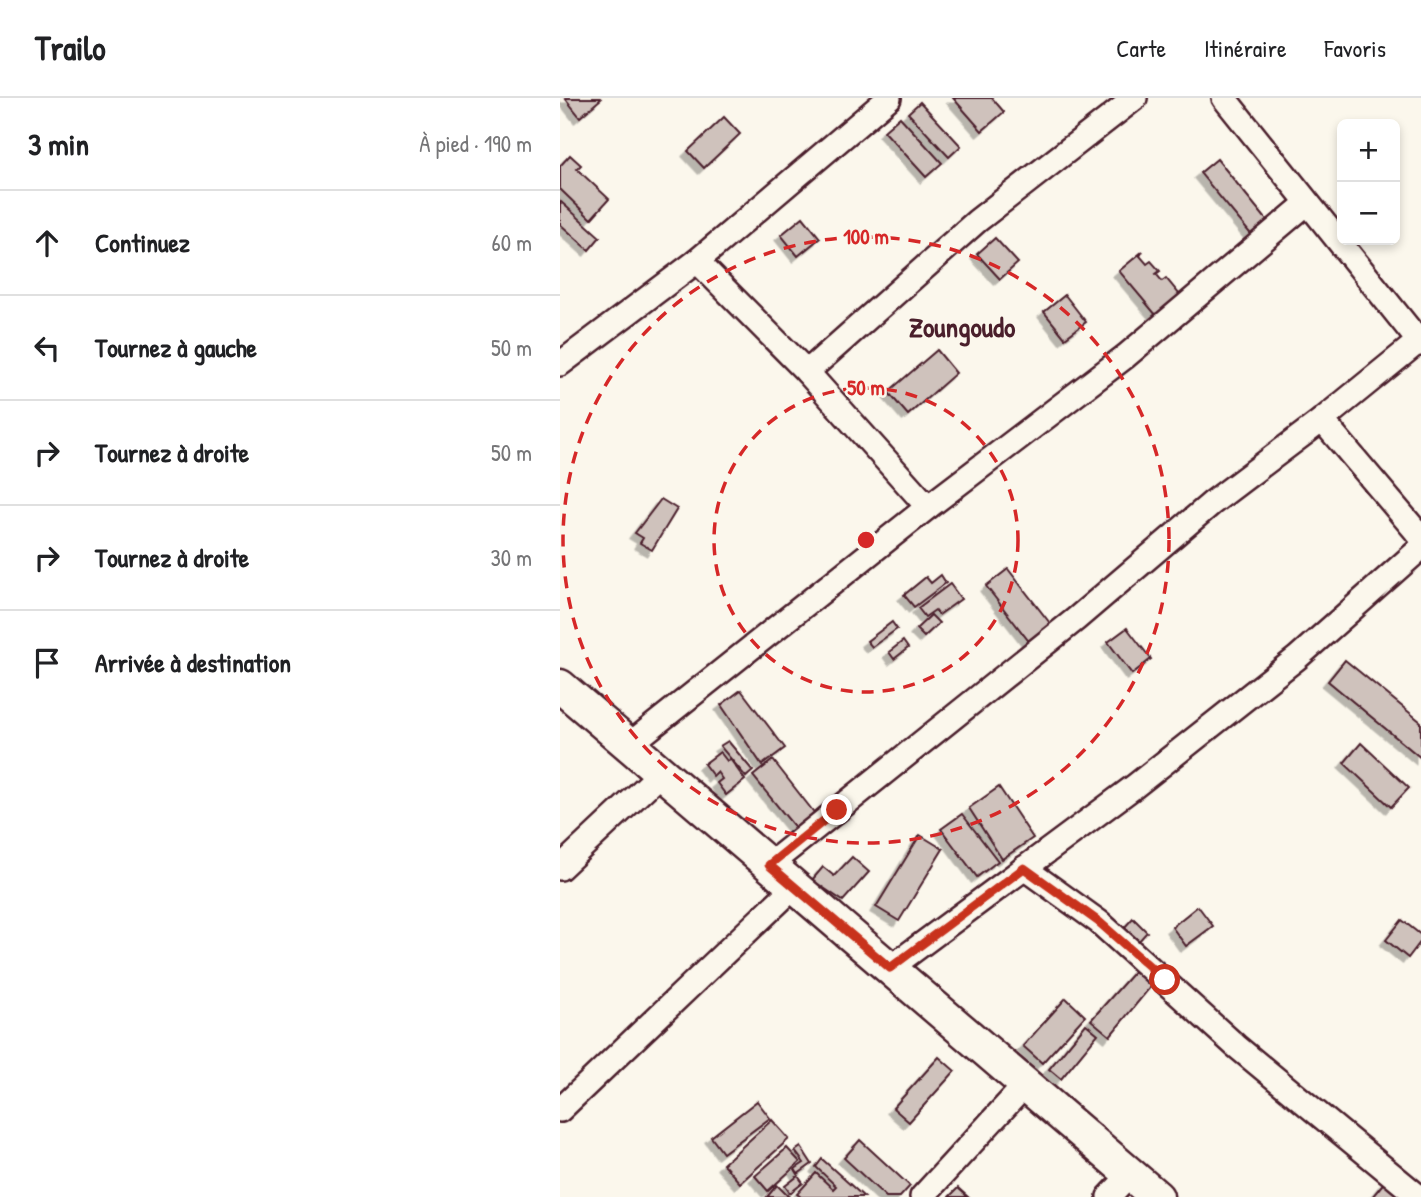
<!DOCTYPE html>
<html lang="fr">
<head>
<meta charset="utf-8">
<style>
  :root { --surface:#fff; --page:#f6f6f6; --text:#202124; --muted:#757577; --line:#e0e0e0 }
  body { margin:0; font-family:"Patrick Hand",sans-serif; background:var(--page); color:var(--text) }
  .controls { position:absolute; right:21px; top:21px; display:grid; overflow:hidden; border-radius:10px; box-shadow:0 4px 10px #0003 }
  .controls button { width:63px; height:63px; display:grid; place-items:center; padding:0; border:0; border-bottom:2px solid var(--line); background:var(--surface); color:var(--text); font:35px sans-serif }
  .stop { position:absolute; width:21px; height:21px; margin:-16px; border:5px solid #c8321e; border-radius:50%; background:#fff }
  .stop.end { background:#c8321e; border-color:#fff; box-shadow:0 2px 7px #0008 }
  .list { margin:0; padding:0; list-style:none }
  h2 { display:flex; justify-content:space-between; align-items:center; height:91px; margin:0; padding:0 28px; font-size:30px }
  h2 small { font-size:23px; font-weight:400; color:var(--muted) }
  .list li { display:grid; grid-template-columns:46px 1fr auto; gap:21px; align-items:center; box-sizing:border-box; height:105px; padding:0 28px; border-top:2px solid var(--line) }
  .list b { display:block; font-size:26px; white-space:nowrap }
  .list em { font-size:23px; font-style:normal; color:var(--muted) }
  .icon { flex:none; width:38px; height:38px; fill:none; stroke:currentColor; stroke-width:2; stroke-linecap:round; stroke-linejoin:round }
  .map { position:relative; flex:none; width:861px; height:1099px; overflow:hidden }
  header { display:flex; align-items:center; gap:42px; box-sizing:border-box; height:98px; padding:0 35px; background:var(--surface); border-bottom:2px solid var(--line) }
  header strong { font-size:33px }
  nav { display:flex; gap:38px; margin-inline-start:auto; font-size:24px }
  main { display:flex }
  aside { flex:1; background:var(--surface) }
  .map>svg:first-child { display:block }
</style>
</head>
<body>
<header>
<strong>Trailo</strong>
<nav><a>Carte</a><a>Itinéraire</a><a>Favoris</a></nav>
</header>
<main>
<aside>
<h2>3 min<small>À pied · 190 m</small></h2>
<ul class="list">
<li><svg class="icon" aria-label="ahead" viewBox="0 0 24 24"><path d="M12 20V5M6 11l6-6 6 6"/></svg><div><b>Continuez</b></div><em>60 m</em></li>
<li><svg class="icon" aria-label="left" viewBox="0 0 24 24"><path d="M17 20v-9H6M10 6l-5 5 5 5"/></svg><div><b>Tournez à gauche</b></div><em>50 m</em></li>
<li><svg class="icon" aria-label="right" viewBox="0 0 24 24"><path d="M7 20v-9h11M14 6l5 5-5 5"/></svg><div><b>Tournez à droite</b></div><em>50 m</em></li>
<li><svg class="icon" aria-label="right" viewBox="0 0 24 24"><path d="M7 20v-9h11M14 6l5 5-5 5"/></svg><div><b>Tournez à droite</b></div><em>30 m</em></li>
<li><svg class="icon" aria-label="arrive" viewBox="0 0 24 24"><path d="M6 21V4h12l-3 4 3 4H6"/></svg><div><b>Arrivée à destination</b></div></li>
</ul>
</aside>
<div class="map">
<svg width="861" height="1099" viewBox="0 0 861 1099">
  <defs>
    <filter id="shadow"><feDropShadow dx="-5.5" dy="5.5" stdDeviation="0" flood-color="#0004"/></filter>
  </defs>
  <rect width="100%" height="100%" fill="#fbf7ec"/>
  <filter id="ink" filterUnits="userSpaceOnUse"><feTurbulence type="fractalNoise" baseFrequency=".0143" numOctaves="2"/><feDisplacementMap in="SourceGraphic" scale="14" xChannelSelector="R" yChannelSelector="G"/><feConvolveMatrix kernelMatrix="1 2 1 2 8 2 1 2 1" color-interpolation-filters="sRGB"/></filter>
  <g filter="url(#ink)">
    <g fill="#cfc2bc" stroke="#4a1f2b" stroke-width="2" filter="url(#shadow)">
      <path d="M 5,0 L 40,0 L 41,1 L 20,19 Z"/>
      <path d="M 393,0 L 432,0 L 444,14 L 422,33 Z"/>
      <path d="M 360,4 L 401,48 L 389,59 L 348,15 Z"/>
      <path d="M 164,19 L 180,36 L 144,70 L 128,53 Z"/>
      <path d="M 340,19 L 382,65 L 366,79 L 324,33 Z"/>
      <path d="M 10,57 L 21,67 L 17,71 L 49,101 L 31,121 L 0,91 L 0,68 Z"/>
      <path d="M 657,61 L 710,126 L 694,140 L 640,75 Z"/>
      <path d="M 0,103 L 40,139 L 29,152 L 0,126 Z"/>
      <path d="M 243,119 L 260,140 L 238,158 L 221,137 Z"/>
      <path d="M 435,140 L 458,165 L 440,181 L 417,156 Z"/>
      <path d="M 583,153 L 580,158 L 587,166 L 591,163 L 600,173 L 596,176 L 602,183 L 606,180 L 620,197 L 596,217 L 559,173 Z"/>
      <path d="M 505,197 L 526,224 L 505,240 L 484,214 Z"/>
      <path d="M 377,252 L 396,275 L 348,317 L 328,294 Z"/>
      <path d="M 101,401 L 117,411 L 92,452 L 80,445 L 83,440 L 75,435 Z"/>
      <path d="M 448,471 L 493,529 L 471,546 L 426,488 Z"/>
      <path d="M 381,477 L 386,485 L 354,509 L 344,497 L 366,479 L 371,485 Z"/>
      <path d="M 390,486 L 401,501 L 379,517 L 375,512 L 365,519 L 358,510 Z"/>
      <path d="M 371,517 L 379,525 L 364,539 L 356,531 Z"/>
      <path d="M 332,524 L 337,531 L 312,549 L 307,543 Z"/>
      <path d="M 567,530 L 591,561 L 572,576 L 548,544 Z"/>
      <path d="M 343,543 L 348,550 L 334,561 L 329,554 Z"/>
      <path d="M 785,562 L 861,624 L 861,660 L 768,583 Z"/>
      <path d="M 181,592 L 225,650 L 202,667 L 161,607 Z"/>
      <path d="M 168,643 L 193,673 L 186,679 L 160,648 Z"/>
      <path d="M 801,645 L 849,690 L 831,709 L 784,665 Z"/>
      <path d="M 160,654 L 167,663 L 170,661 L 185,682 L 166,697 L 157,685 L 162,681 L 157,674 L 153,678 L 144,666 Z"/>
      <path d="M 213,662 L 256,717 L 237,732 L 193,678 Z"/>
      <path d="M 439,689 L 473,740 L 442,761 L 409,710 Z"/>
      <path d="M 402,716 L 438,763 L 417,779 L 381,731 Z"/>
      <path d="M 360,737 L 383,751 L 339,823 L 316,809 Z"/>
      <path d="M 292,759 L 309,774 L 283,803 L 252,782 L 263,769 L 274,778 Z"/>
      <path d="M 638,808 L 653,828 L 626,848 L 612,829 Z"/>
      <path d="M 573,820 L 587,834 L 578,844 L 564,830 Z"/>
      <path d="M 842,822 L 861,837 L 861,843 L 848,860 L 826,842 Z"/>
      <path d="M 580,867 L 596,882 L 550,938 L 531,922 Z"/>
      <path d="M 506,900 L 525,918 L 482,965 L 463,948 Z"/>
      <path d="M 526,926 L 538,936 L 501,981 L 489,971 Z"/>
      <path d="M 379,959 L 395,973 L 349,1024 L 333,1010 Z"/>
      <path d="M 197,1003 L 210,1020 L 163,1055 L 151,1039 Z"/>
      <path d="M 212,1022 L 229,1041 L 180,1085 L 163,1066 Z"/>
      <path d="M 300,1042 L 350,1088 L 340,1099 L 326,1099 L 284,1060 Z"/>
      <path d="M 241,1049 L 252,1066 L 238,1076 L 235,1071 L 244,1065 L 235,1053 Z"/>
      <path d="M 227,1050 L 240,1064 L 208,1093 L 195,1078 Z"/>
      <path d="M 262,1061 L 304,1099 L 241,1099 L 237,1096 L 256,1075 L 273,1091 L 276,1088 L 256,1069 Z"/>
      <path d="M 238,1078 L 243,1085 L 230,1095 L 225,1088 Z"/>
      <path d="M 826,1082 L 845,1099 L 812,1099 Z"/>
      <path d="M 217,1087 L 229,1099 L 207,1099 Z"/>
      <path d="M 398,1090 L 408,1099 L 389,1099 Z"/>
    </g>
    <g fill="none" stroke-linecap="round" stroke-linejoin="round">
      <g stroke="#4a1f2b" stroke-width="28">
        <g id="minor">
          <path d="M 664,0 L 861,246"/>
          <path d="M 137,163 L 247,274 L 368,409"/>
          <path d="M 0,266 L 137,163 L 329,0"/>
          <path d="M 247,274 L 417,123 L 575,0"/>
          <path d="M 762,322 L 861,439"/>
          <path d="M 69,647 L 368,409 L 566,258 L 746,106"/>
          <path d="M 209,767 L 516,521 L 652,405 L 762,322 L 859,243"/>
          <path d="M 0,770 L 101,675"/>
          <path d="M 464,770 L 539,824 L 676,948 L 859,1099"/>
          <path d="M 330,870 L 575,688 L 737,560 L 861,450"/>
          <path d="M 0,1012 L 234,789"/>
          <path d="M 362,1099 L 465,987"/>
          <path d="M 549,1099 L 570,1077"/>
        </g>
      </g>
      <g stroke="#4a1f2b" stroke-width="37">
        <path id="secondary" d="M 0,588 L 597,1099"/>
      </g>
      <use href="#minor" stroke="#fbf7ec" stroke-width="23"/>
      <use href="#secondary" stroke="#fbf7ec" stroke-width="32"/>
    </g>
  </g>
  <g fill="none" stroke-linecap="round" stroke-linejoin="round" filter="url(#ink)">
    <path stroke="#c8321e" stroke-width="9" d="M 277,712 L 209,767 L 330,870 L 464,770 L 539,824 L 605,882"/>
  </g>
  <g fill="none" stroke="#d62828" stroke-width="3.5" stroke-dasharray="12 9">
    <circle cx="306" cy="442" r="152"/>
    <circle cx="306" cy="442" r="303"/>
  </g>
  <g text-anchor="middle" stroke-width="5" stroke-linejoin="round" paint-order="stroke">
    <g font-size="28" font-weight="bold" fill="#4a1f2b" stroke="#fbf7ec">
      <text x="402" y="239">Zoungoudo</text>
    </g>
  </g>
  <circle cx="306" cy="442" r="10" fill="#d62828" stroke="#fbf7ec" stroke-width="3.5"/>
  <g font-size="21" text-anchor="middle" font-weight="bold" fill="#d62828" stroke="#fbf7ec" stroke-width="5" stroke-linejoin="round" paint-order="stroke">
    <text x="306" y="146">100 m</text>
    <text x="306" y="297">50 m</text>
  </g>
</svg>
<div class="controls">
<button>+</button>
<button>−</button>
</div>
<div class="stop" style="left:605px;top:882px"></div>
<div class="stop end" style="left:277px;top:712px"></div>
</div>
</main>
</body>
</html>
